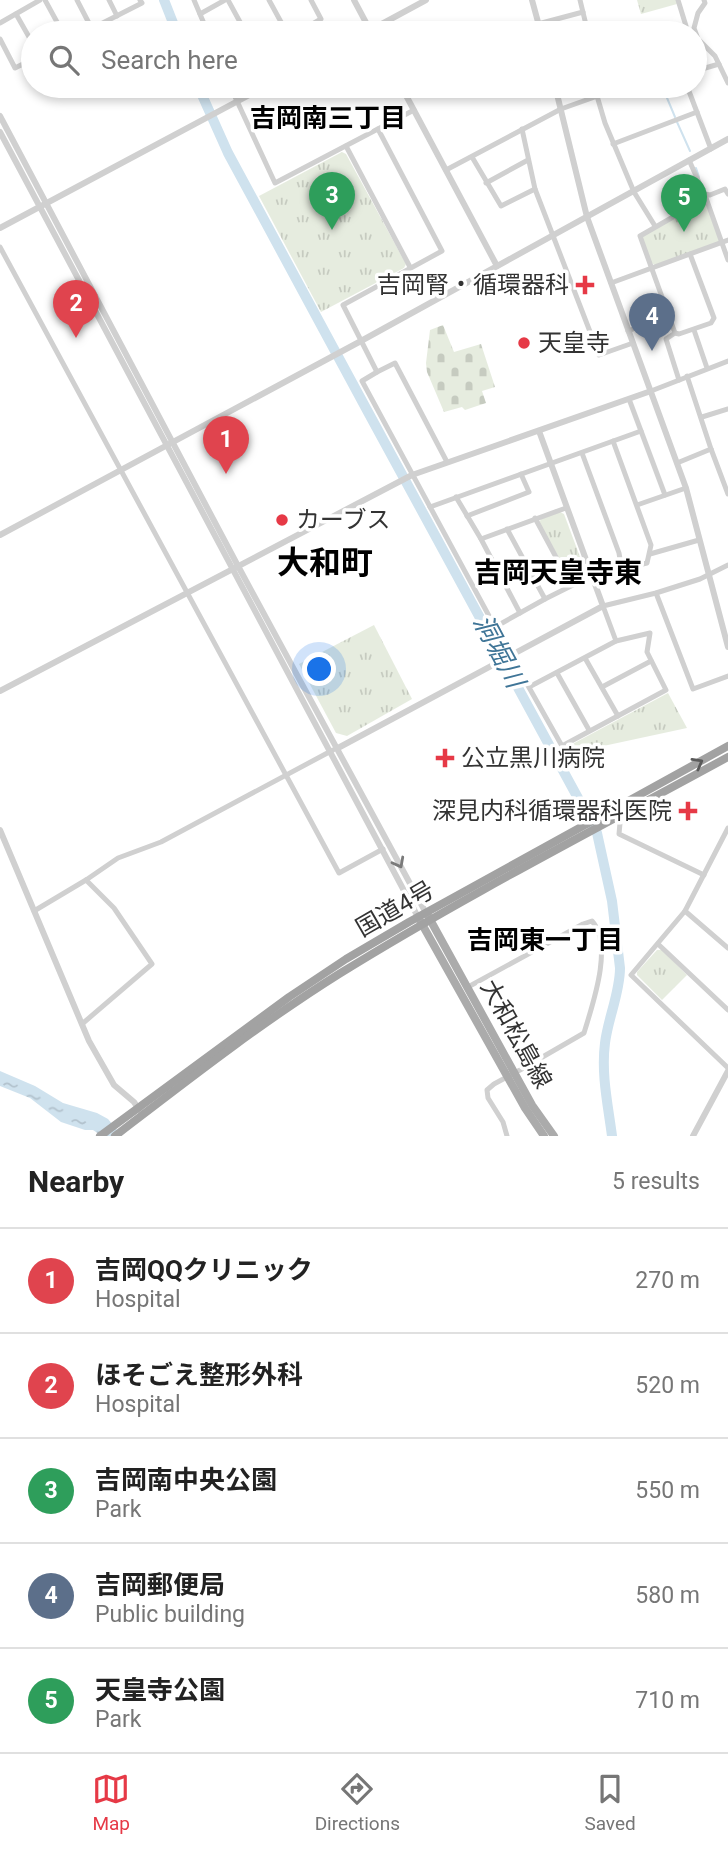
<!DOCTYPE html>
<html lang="en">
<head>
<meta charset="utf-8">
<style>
  :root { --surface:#fff; --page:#f6f6f6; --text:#222; --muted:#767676; --line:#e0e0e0; --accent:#e63946 }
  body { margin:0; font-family:Roboto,"Noto Sans JP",sans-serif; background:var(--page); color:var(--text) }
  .you { position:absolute; left:320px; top:670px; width:24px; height:24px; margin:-18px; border:5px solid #fff; border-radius:50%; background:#1a73e8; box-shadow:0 0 0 10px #1a73e833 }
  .badge { display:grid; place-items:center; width:46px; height:46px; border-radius:50%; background:var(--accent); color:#fff; font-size:23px; font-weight:700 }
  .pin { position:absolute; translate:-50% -58px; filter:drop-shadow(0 2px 4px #0008) }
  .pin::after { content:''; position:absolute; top:37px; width:24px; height:21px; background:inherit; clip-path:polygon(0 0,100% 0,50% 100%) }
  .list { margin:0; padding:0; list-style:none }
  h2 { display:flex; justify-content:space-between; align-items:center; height:91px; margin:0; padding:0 28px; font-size:30px }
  h2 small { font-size:23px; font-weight:400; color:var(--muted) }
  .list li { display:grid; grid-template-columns:46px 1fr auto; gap:21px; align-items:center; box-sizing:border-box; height:105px; padding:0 28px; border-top:2px solid var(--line) }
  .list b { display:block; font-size:26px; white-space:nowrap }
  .list p { margin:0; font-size:23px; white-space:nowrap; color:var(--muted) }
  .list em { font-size:23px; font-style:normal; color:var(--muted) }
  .icon { flex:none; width:38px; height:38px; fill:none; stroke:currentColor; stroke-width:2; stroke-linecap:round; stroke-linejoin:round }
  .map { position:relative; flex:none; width:728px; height:1136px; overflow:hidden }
  .search { position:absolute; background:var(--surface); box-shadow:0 4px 10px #0003; left:21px; right:21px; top:21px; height:77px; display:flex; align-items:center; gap:18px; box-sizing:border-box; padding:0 24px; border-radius:38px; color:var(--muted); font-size:26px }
  .sheet { height:616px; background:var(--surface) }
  nav { display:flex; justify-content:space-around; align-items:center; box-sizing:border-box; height:98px; border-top:2px solid var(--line); background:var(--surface); font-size:19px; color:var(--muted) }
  nav a { display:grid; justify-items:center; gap:4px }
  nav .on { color:var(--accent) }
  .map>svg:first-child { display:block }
</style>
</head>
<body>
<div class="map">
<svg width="728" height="1136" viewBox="0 0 728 1136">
  <defs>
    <pattern id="cemetery-stones" width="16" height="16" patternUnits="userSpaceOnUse" patternTransform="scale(1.75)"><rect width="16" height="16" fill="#e6ecdf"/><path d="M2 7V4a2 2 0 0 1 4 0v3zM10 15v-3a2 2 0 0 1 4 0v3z" fill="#c6cbc0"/></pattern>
    <pattern id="park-tufts" width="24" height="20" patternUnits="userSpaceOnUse" patternTransform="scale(1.75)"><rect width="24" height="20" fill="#e6ecdf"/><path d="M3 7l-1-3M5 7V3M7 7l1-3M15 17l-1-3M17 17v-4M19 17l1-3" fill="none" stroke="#c6cbc0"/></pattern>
    <pattern id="water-ripples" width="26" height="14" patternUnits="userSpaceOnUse" patternTransform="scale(1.75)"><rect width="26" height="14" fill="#cfe2ee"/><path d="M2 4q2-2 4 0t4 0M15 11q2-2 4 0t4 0" fill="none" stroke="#b2c2cd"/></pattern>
  </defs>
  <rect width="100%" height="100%" fill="#fff"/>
  <path fill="url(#cemetery-stones)" d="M 443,325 L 454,352 L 481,344 L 495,387 L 482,391 L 486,403 L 465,410 L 462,407 L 444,412 L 427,372 L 426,363 L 430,330 Z"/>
  <g fill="url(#park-tufts)">
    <path d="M 637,0 L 676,0 L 677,4 L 641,14 Z"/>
    <path d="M 342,152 L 346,154 L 406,264 L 404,268 L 321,312 L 259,196 Z"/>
    <path d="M 706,200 L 721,241 L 655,265 L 651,263 L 642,237 Z"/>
    <path d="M 560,512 L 564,514 L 583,565 L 568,573 L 539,523 L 541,519 Z"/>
    <path d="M 374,625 L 412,699 L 347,736 L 336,733 L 299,664 Z"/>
    <path d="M 668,693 L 687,728 L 608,745 L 569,751 L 565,748 Z"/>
    <path d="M 657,950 L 662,950 L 687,975 L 662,1000 L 637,975 L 637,972 Z"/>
  </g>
  <path fill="url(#water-ripples)" d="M 0,1071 L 35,1086 L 63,1103 L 97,1113 L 108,1119 L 122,1136 L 102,1136 L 93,1130 L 85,1130 L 61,1122 L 30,1098 L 0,1086 Z"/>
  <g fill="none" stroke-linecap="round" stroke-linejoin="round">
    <g stroke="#cfe2ee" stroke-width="2">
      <path d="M 662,86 L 675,117"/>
      <path d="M 677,122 L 690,151"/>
      <path d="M 696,168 L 699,177"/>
    </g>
    <g stroke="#cfe2ee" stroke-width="10">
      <path d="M 164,0 L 177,33"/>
      <path d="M 198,86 L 228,153 L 368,412 L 597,833 L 612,901 L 620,968 C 620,993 608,1018 605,1043 C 601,1074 608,1105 612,1136"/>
    </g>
    <g stroke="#d0d0d0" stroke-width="5">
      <path d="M 45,0 L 63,33"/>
      <path d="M 77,0 L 92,29"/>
      <path d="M 109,0 L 117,16"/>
      <path d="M 194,0 L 208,33"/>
      <path d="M 228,0 L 246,33"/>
      <path d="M 269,0 L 287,33"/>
      <path d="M 580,0 L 588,33"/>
      <path d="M 704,0 L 705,3 L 698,13 L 694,28 L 698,39 L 715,56 L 728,83"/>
      <path d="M 16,14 L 33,44"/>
      <path d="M 200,14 L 225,0"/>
      <path d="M 0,23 L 40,0"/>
      <path d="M 538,24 L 583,12"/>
      <path d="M 83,33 L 142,3 L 140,0"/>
      <path d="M 297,33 L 321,19 L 311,0"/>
      <path d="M 659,33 L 686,26 L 678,0"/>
      <path d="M 0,39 L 15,68 L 33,59"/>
      <path d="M 695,71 L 719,64"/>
      <path d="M 230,86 L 275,183 L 414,110"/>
      <path d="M 687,86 L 711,149"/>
      <path d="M 597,96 L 605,123 L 634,192 L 655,226"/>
      <path d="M 378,129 L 442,251 L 343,305 L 377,372 L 395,363 L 447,462"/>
      <path d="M 522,129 L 535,189 L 599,355 L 633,343"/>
      <path d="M 613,144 L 697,112"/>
      <path d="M 346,146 L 410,267"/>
      <path d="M 472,157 L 501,206 L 535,189"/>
      <path d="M 689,160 L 706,198 L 728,260"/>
      <path d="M 446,170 L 561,109 L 603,94 L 635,86"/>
      <path d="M 486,183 L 528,160"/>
      <path d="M 705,194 L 710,195 L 725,189 L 728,194"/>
      <path d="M 0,247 L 339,873 L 383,849"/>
      <path d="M 690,254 L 714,318 L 711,323 L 679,334 L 675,333 L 640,236 L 706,198"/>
      <path d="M 611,283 L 728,240"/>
      <path d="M 694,330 L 707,368"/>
      <path d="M 628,331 L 668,315"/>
      <path d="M 675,333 L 666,339 L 679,380"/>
      <path d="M 377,372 L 362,381 L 495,627 L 562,746 L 666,690 L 647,652 L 650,633 L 616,641 L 529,687"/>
      <path d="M 687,376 L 711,449 L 728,494"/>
      <path d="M 651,391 L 728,361"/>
      <path d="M 629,399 L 665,495"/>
      <path d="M 702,417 L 728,409"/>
      <path d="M 582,453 L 619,553 L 621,565 L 620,568"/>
      <path d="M 677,463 L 711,449"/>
      <path d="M 456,497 L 481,539 L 520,613"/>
      <path d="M 637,505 L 686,488"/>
      <path d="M 430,507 L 641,431"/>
      <path d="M 467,516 L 529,492 L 521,474"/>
      <path d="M 535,518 L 571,585"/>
      <path d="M 507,529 L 545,599"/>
      <path d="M 481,539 L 566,508"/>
      <path d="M 650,554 L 699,540"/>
      <path d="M 656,593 L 693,689 L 728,676"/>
      <path d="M 495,627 L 545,599 L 591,576 L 647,563 L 651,545 L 613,441"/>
      <path d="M 616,641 L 603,606 L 656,593 L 700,579 L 728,565"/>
      <path d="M 585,658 L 618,716"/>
      <path d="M 557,673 L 589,730"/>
      <path d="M 602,687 L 651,661"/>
      <path d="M 617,817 L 620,823 L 619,834 L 704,875"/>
      <path d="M 728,828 L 685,911 L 631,975 L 728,1068"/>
      <path d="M 34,911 L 86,880 L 118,858 L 161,842 L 333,750"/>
      <path d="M 685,911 L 728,948"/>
      <path d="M 658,944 L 728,1010"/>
      <path d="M 468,987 L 583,924 L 592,921 C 614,945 592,1006 584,1033 L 520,1070 L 494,1084 L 487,1090 L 488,1098 L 503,1122 L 507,1136"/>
      <path d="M 82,1024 L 152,964 L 114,908 L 86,880"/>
    </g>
    <g stroke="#d0d0d0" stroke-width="6">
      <path d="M 354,0 L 371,32"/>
      <path d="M 532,0 L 541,33"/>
      <path d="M 365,33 L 426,0"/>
      <path d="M 401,86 L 497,266"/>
      <path d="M 555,86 L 587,217 L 686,488 L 728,647"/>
      <path d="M 0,116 L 238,566 L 426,913"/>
      <path d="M 0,132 L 418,917"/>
      <path d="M 0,228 L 266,86"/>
      <path d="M 0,535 L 361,341 L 728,139"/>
      <path d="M 0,691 L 412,475 L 651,391"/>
      <path d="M 338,748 L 603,606 L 539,431"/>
      <path d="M 0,830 L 89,1041 L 114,1085 L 134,1102 L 140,1111"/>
      <path d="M 693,1136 L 728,1071"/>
    </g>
    <g stroke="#ababab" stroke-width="8">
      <path d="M 427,914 L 532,1105 L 554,1136"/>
      <path d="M 418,917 L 525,1108 L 544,1136"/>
    </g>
    <g stroke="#a2a2a2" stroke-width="8">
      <path d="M 100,1136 L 289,997 L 346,959 L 409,922 L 728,746"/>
      <path d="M 115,1136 C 188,1080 261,1023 339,974 C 465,896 598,828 728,757"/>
    </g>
  </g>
  <defs><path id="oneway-chevron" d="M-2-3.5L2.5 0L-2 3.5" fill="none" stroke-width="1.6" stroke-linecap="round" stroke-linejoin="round" transform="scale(1.75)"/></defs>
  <use stroke="#5a5a5a" href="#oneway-chevron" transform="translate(698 763) rotate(-29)"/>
  <use stroke="#7a7a7a" href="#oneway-chevron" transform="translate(399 863) rotate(62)"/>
  <g fill="#e63946" stroke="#fff" stroke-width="2.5">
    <path d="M581.5 274.5h7v7h7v7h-7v7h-7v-7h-7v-7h7z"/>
    <circle cx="524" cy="343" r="7"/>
    <circle cx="282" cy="520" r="7"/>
    <path d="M441.5 747.5h7v7h7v7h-7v7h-7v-7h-7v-7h7z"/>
    <path d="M684.5 800.5h7v7h7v7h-7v7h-7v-7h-7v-7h7z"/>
  </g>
  <g text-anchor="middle" stroke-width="7" stroke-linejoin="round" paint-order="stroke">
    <g font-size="24" fill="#333" stroke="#fff" text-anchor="start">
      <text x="569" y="293" text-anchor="end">吉岡腎・循環器科</text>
      <text x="538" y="351">天皇寺</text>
      <text x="296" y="528">カーブス</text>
      <text x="461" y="766">公立黒川病院</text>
      <text x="672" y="819" text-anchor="end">深見内科循環器科医院</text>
    </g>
    <g font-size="24" fill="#333" stroke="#fff">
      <text transform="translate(395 909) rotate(-30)" y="8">国道4号</text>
      <text transform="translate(516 1034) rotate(61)" y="8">大和松島線</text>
    </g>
    <g font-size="26" font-weight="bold" fill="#000" stroke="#fff">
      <text x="328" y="127">吉岡南三丁目</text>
      <text x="545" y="949">吉岡東一丁目</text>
    </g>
    <g font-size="26" font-style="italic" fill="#3f7597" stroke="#fff">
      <text transform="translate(499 651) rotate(62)" y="9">洞堀川</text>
    </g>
    <g font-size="28" font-weight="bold" fill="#000" stroke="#fff">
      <text x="558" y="582">吉岡天皇寺東</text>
    </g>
    <g font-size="32" font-weight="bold" fill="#000" stroke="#fff">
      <text x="325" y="574">大和町</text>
    </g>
  </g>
</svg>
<div class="you"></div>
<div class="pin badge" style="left:226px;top:474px;background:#e0444e">1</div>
<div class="pin badge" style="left:76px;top:338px;background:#e0444e">2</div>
<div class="pin badge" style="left:332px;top:230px;background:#2e9e5b">3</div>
<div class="pin badge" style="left:652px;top:351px;background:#5c6f8a">4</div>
<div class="pin badge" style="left:684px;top:232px;background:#2e9e5b">5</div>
<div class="search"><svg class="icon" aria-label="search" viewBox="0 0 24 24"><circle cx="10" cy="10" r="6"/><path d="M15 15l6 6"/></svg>Search here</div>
</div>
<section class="sheet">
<h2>Nearby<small>5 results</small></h2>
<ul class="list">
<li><span class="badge" style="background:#e0444e">1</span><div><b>吉岡QQクリニック</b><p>Hospital</p></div><em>270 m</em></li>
<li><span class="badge" style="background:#e0444e">2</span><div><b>ほそごえ整形外科</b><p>Hospital</p></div><em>520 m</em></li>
<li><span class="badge" style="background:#2e9e5b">3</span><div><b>吉岡南中央公園</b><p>Park</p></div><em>550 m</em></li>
<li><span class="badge" style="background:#5c6f8a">4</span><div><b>吉岡郵便局</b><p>Public building</p></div><em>580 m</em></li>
<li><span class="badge" style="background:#2e9e5b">5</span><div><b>天皇寺公園</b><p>Park</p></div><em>710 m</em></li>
</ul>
</section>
<nav>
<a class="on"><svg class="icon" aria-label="map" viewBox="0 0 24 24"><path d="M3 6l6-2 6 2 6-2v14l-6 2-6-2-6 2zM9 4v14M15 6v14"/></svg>Map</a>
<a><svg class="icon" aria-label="directions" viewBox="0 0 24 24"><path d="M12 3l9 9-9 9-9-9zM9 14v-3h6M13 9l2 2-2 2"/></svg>Directions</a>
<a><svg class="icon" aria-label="saved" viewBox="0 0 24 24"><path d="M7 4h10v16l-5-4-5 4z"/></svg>Saved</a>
</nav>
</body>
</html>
